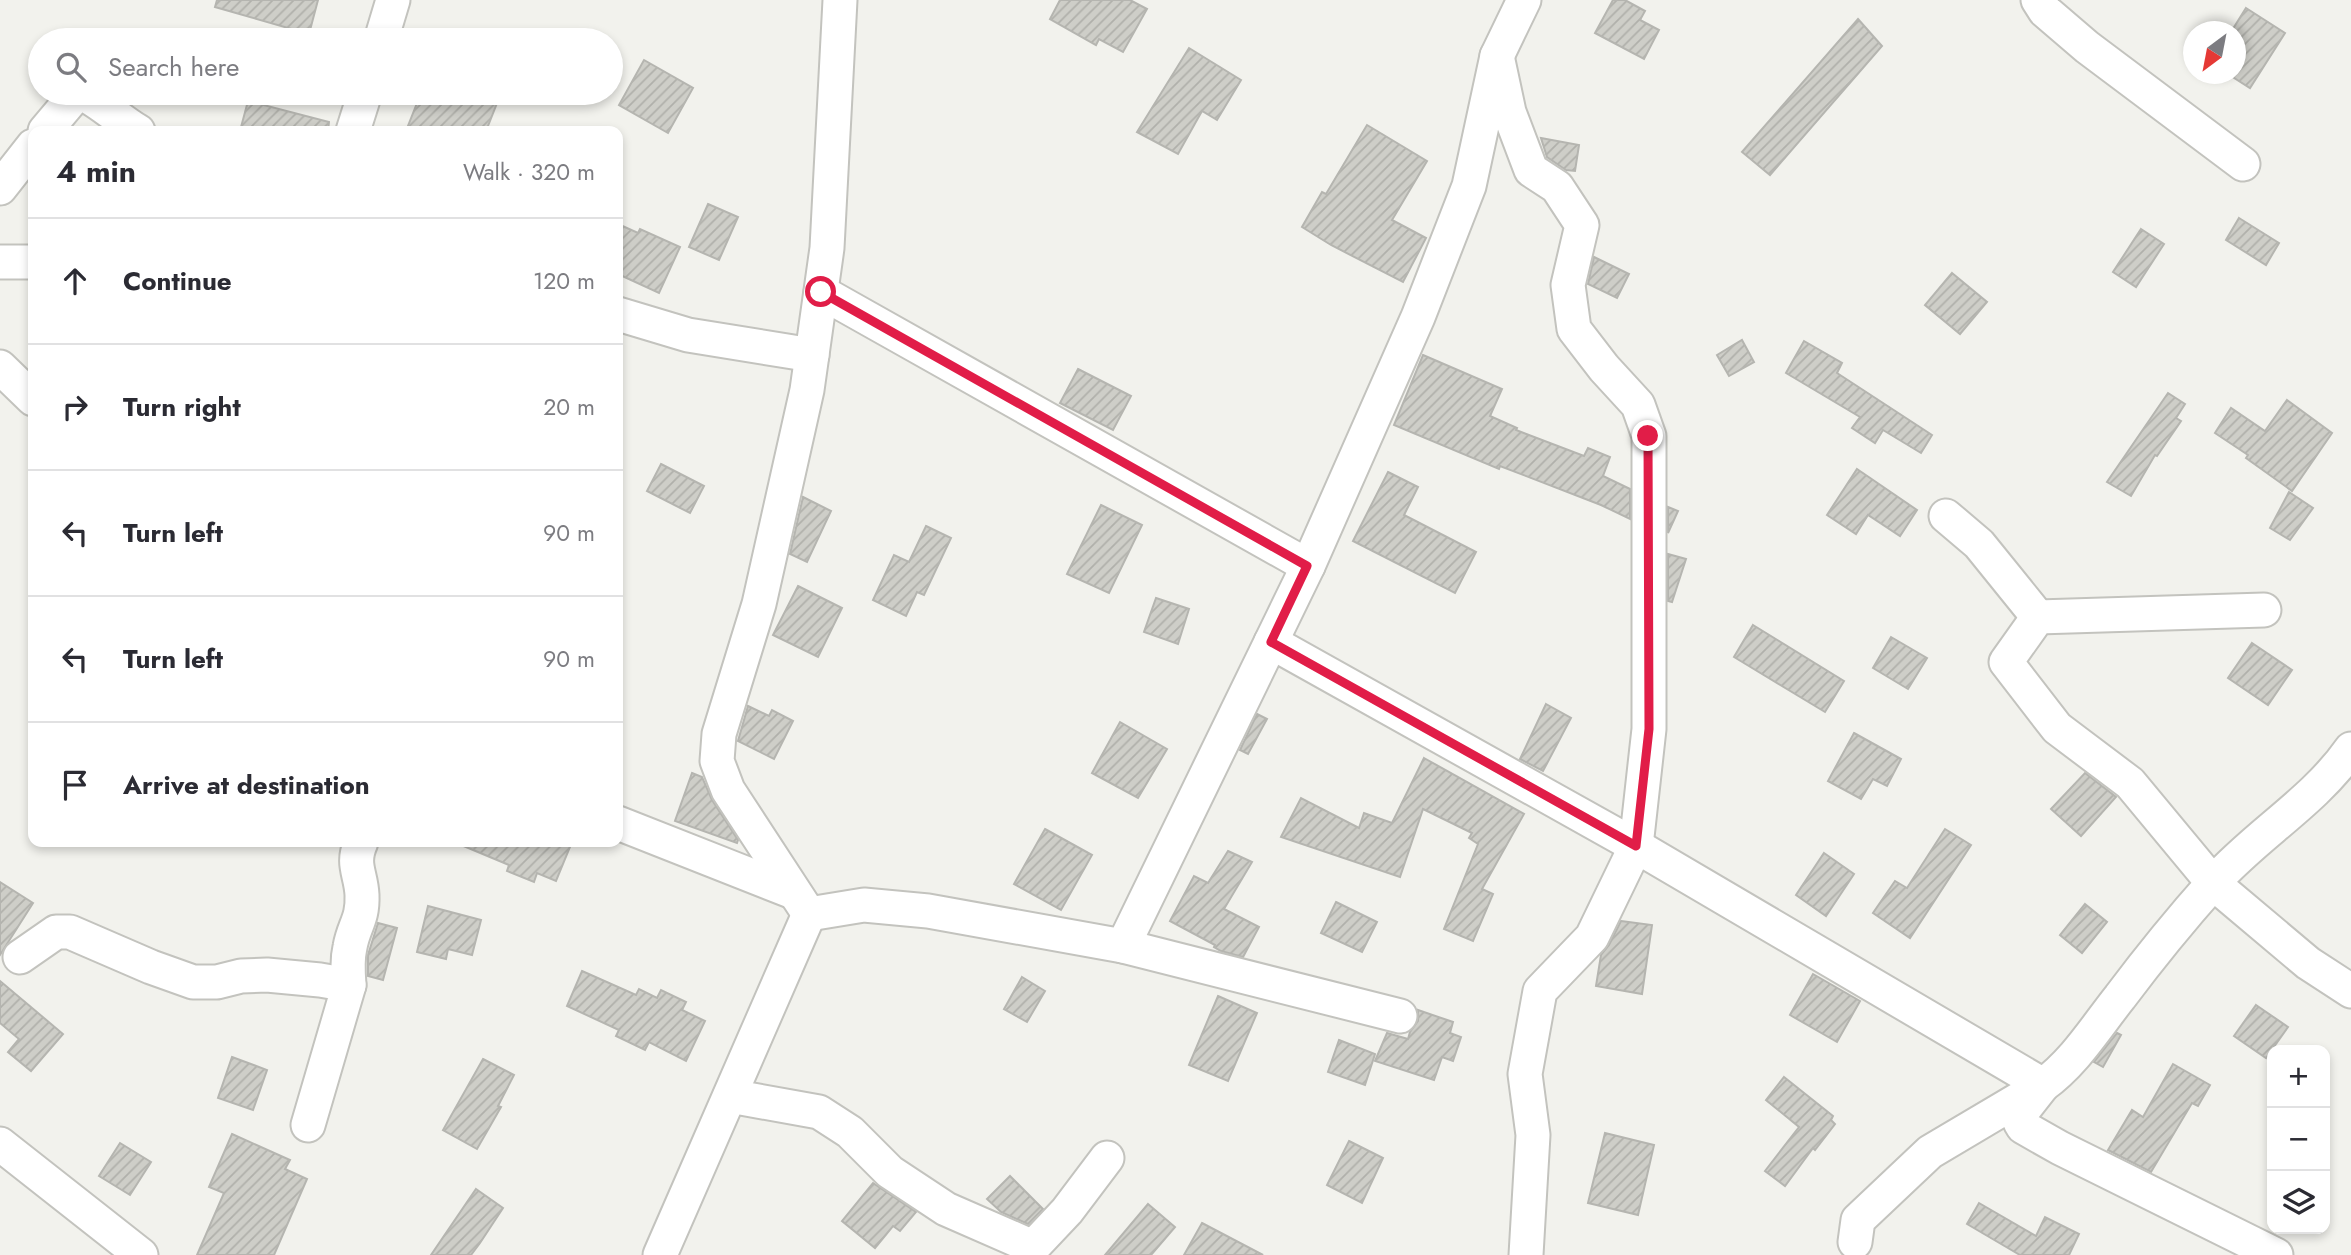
<!DOCTYPE html>
<html lang="en">
<head>
<meta charset="utf-8">
<style>
  :root { --surface:#fff; --page:#f7f7f7; --text:#2b2b33; --muted:#7c7c81; --line:#e1e1e2 }
  body { margin:0; font-family:Jost,sans-serif; background:var(--page); color:var(--text) }
  .controls { position:absolute; right:21px; bottom:21px; display:grid; overflow:hidden; border-radius:14px; box-shadow:0 4px 10px #0003 }
  .controls button { width:63px; height:63px; display:grid; place-items:center; padding:0; border:0; border-bottom:2px solid var(--line); background:var(--surface); color:var(--text); font:35px sans-serif }
  .compass { position:absolute; left:2183px; top:21px; width:63px; height:63px; border-radius:50%; background:var(--surface); box-shadow:0 4px 10px #0003; rotate:212deg }
  .stop { position:absolute; width:21px; height:21px; margin:-16px; border:5px solid #e11d48; border-radius:50%; background:#fff }
  .stop.end { background:#e11d48; border-color:#fff; box-shadow:0 2px 7px #0008 }
  .list { margin:0; padding:0; list-style:none }
  h2 { display:flex; justify-content:space-between; align-items:center; height:91px; margin:0; padding:0 28px; font-size:30px }
  h2 small { font-size:23px; font-weight:400; color:var(--muted) }
  .list li { display:grid; grid-template-columns:46px 1fr auto; gap:21px; align-items:center; box-sizing:border-box; height:126px; padding:0 28px; border-top:2px solid var(--line) }
  .list b { display:block; font-size:26px; white-space:nowrap }
  .list em { font-size:23px; font-style:normal; color:var(--muted) }
  .icon { flex:none; width:38px; height:38px; fill:none; stroke:currentColor; stroke-width:2; stroke-linecap:round; stroke-linejoin:round }
  .map { position:relative; flex:none; width:2351px; height:1255px; overflow:hidden }
  .search { position:absolute; background:var(--surface); box-shadow:0 4px 10px #0003; left:28px; top:28px; width:595px; height:77px; display:flex; align-items:center; gap:18px; box-sizing:border-box; padding:0 24px; border-radius:38px; color:var(--muted); font-size:26px }
  .panel { position:absolute; background:var(--surface); box-shadow:0 4px 10px #0003; left:28px; top:126px; width:595px; height:721px; border-radius:14px }
  .map>svg:first-child { display:block }
</style>
</head>
<body>
<div class="map">
<svg width="2351" height="1255" viewBox="0 0 2351 1255">
  <defs>
    <pattern id="building-hatch" width="6" height="6" patternUnits="userSpaceOnUse" patternTransform="scale(1.75)"><rect width="6" height="6" fill="#cecec8"/><path d="M-1 1l2-2M0 6l6-6M5 7l2-2" fill="none" stroke="#b0b0ab"/></pattern>
  </defs>
  <rect width="100%" height="100%" fill="#f2f2ed"/>
  <g fill="url(#building-hatch)" stroke="#b5b5b0" stroke-width="2">
    <path d="M 217,0 L 318,0 L 309,34 L 215,7 Z"/>
    <path d="M 1060,0 L 1130,0 L 1147,9 L 1123,52 L 1099,39 L 1096,45 L 1050,19 Z"/>
    <path d="M 1613,0 L 1625,0 L 1645,11 L 1640,20 L 1659,30 L 1644,59 L 1595,33 Z"/>
    <path d="M 2246,8 L 2285,33 L 2250,88 L 2228,74 L 2236,74 L 2236,32 L 2231,32 Z"/>
    <path d="M 1858,19 L 1882,46 L 1770,175 L 1742,152 Z"/>
    <path d="M 1189,48 L 1241,80 L 1217,120 L 1202,111 L 1178,154 L 1137,132 Z"/>
    <path d="M 644,60 L 693,88 L 668,133 L 619,105 Z"/>
    <path d="M 421,93 L 501,93 L 486,131 L 406,131 Z"/>
    <path d="M 248,101 L 329,122 L 328,131 L 240,131 Z"/>
    <path d="M 1367,125 L 1427,161 L 1392,220 L 1426,238 L 1403,282 L 1331,245 L 1302,227 L 1322,192 L 1326,194 Z"/>
    <path d="M 1541,138 L 1579,145 L 1575,171 L 1566,170 L 1547,157 Z"/>
    <path d="M 708,204 L 738,217 L 719,260 L 689,247 Z"/>
    <path d="M 2239,218 L 2279,243 L 2266,265 L 2226,240 Z"/>
    <path d="M 618,224 L 638,233 L 640,229 L 680,247 L 659,293 L 618,274 Z"/>
    <path d="M 2141,229 L 2164,244 L 2136,287 L 2113,272 Z"/>
    <path d="M 1594,257 L 1629,274 L 1617,298 L 1588,284 Z"/>
    <path d="M 1952,273 L 1987,302 L 1960,334 L 1925,305 Z"/>
    <path d="M 1742,340 L 1754,362 L 1729,376 L 1717,355 Z"/>
    <path d="M 1804,341 L 1842,363 L 1837,373 L 1932,435 L 1921,453 L 1883,430 L 1875,443 L 1852,428 L 1860,417 L 1786,373 Z"/>
    <path d="M 1423,355 L 1502,389 L 1490,416 L 1517,428 L 1516,430 L 1584,456 L 1588,448 L 1610,457 L 1603,476 L 1630,489 L 1630,519 L 1601,505 L 1500,466 L 1499,469 L 1394,425 Z"/>
    <path d="M 1078,369 L 1131,396 L 1113,430 L 1060,403 Z"/>
    <path d="M 2168,393 L 2185,404 L 2176,418 L 2181,421 L 2157,456 L 2155,455 L 2131,496 L 2107,482 Z"/>
    <path d="M 2287,400 L 2332,433 L 2292,491 L 2246,458 L 2248,455 L 2215,433 L 2231,408 L 2265,431 Z"/>
    <path d="M 661,464 L 704,486 L 690,513 L 647,491 Z"/>
    <path d="M 1857,469 L 1917,510 L 1900,536 L 1868,515 L 1856,534 L 1827,515 Z"/>
    <path d="M 1388,472 L 1418,487 L 1404,515 L 1476,552 L 1455,593 L 1353,541 Z"/>
    <path d="M 2289,492 L 2313,508 L 2290,540 L 2270,528 Z"/>
    <path d="M 803,497 L 831,511 L 807,562 L 790,554 Z"/>
    <path d="M 1101,505 L 1142,525 L 1109,593 L 1067,574 Z"/>
    <path d="M 1668,507 L 1678,511 L 1668,533 Z"/>
    <path d="M 926,526 L 951,538 L 924,595 L 917,592 L 906,616 L 873,600 L 894,555 L 909,562 Z"/>
    <path d="M 1668,554 L 1686,559 L 1672,602 L 1668,601 Z"/>
    <path d="M 798,586 L 842,608 L 818,657 L 773,635 Z"/>
    <path d="M 1156,598 L 1189,609 L 1178,644 L 1144,632 Z"/>
    <path d="M 1753,625 L 1844,681 L 1825,712 L 1734,657 Z"/>
    <path d="M 1891,637 L 1927,658 L 1908,689 L 1873,668 Z"/>
    <path d="M 2252,643 L 2292,670 L 2268,705 L 2228,678 Z"/>
    <path d="M 1546,704 L 1571,718 L 1543,771 L 1520,759 Z"/>
    <path d="M 748,706 L 769,716 L 772,710 L 793,721 L 774,759 L 738,741 Z"/>
    <path d="M 1257,714 L 1267,719 L 1248,754 L 1240,750 Z"/>
    <path d="M 1120,722 L 1167,749 L 1138,798 L 1092,773 Z"/>
    <path d="M 1854,733 L 1901,759 L 1887,786 L 1873,779 L 1861,799 L 1828,781 Z"/>
    <path d="M 1424,758 L 1524,814 L 1482,889 L 1493,894 L 1473,941 L 1444,929 L 1478,844 L 1469,838 L 1472,833 L 1423,809 L 1400,877 L 1281,837 L 1301,798 L 1359,828 L 1364,813 L 1392,823 Z"/>
    <path d="M 692,773 L 702,777 L 712,800 L 738,840 L 737,843 L 675,821 Z"/>
    <path d="M 2085,773 L 2116,797 L 2081,836 L 2051,809 Z"/>
    <path d="M 1045,829 L 1092,855 L 1061,910 L 1014,884 Z"/>
    <path d="M 1945,829 L 1971,845 L 1910,938 L 1873,913 L 1895,881 L 1907,888 Z"/>
    <path d="M 454,842 L 572,842 L 556,881 L 537,873 L 534,882 L 507,871 L 509,865 Z"/>
    <path d="M 1228,851 L 1252,862 L 1224,909 L 1259,927 L 1243,957 L 1221,951 L 1214,947 L 1215,945 L 1170,921 L 1194,876 L 1208,883 Z"/>
    <path d="M 1824,853 L 1854,874 L 1826,916 L 1796,895 Z"/>
    <path d="M 0,882 L 33,903 L 0,955 Z"/>
    <path d="M 1336,902 L 1377,922 L 1362,952 L 1321,933 Z"/>
    <path d="M 2085,904 L 2107,922 L 2082,953 L 2060,935 Z"/>
    <path d="M 428,906 L 481,920 L 472,955 L 448,949 L 446,959 L 417,952 Z"/>
    <path d="M 1621,921 L 1652,925 L 1642,994 L 1596,986 L 1601,955 L 1609,945 Z"/>
    <path d="M 378,923 L 397,928 L 383,980 L 368,976 L 368,955 Z"/>
    <path d="M 582,971 L 636,995 L 639,989 L 657,998 L 661,990 L 686,1002 L 682,1010 L 705,1021 L 686,1061 L 649,1042 L 645,1050 L 616,1036 L 619,1030 L 567,1006 Z"/>
    <path d="M 1813,974 L 1860,1001 L 1837,1042 L 1790,1015 Z"/>
    <path d="M 1022,977 L 1045,991 L 1027,1022 L 1004,1009 Z"/>
    <path d="M 0,981 L 63,1034 L 31,1071 L 8,1052 L 19,1039 L 0,1023 Z"/>
    <path d="M 1218,996 L 1257,1013 L 1228,1081 L 1189,1065 Z"/>
    <path d="M 2256,1005 L 2288,1027 L 2266,1058 L 2234,1036 Z"/>
    <path d="M 1418,1010 L 1453,1022 L 1450,1033 L 1461,1037 L 1453,1061 L 1442,1057 L 1434,1080 L 1375,1061 L 1387,1033 L 1408,1039 L 1410,1032 L 1418,1021 Z"/>
    <path d="M 2117,1033 L 2121,1035 L 2103,1067 L 2094,1062 Z"/>
    <path d="M 1339,1040 L 1375,1054 L 1365,1085 L 1328,1072 Z"/>
    <path d="M 232,1057 L 267,1070 L 253,1110 L 218,1098 Z"/>
    <path d="M 483,1059 L 514,1075 L 498,1106 L 501,1107 L 477,1149 L 443,1130 Z"/>
    <path d="M 2173,1064 L 2210,1085 L 2198,1106 L 2192,1103 L 2151,1172 L 2108,1150 L 2132,1110 L 2143,1117 Z"/>
    <path d="M 1784,1077 L 1833,1116 L 1831,1120 L 1835,1124 L 1815,1150 L 1813,1148 L 1785,1186 L 1765,1171 L 1799,1127 L 1766,1100 Z"/>
    <path d="M 1605,1133 L 1654,1145 L 1638,1215 L 1588,1203 Z"/>
    <path d="M 232,1134 L 290,1160 L 285,1169 L 307,1179 L 274,1255 L 197,1255 L 224,1193 L 209,1187 Z"/>
    <path d="M 1349,1141 L 1383,1158 L 1362,1203 L 1327,1185 Z"/>
    <path d="M 120,1143 L 151,1162 L 130,1195 L 99,1176 Z"/>
    <path d="M 1010,1176 L 1043,1209 L 1028,1224 L 1001,1212 L 987,1199 Z"/>
    <path d="M 873,1183 L 916,1212 L 900,1231 L 893,1226 L 875,1248 L 842,1221 Z"/>
    <path d="M 476,1189 L 503,1208 L 480,1243 L 471,1255 L 431,1255 Z"/>
    <path d="M 1979,1203 L 2036,1236 L 2045,1217 L 2079,1234 L 2069,1255 L 2020,1255 L 1967,1224 Z"/>
    <path d="M 1148,1204 L 1175,1227 L 1151,1255 L 1105,1255 Z"/>
    <path d="M 1202,1223 L 1263,1255 L 1184,1255 Z"/>
  </g>
  <g fill="none" stroke-linecap="round" stroke-linejoin="round">
    <g stroke="#c3c3be" stroke-width="37">
      <g id="street">
        <path d="M 2038,0 L 2045,11 L 2087,47 L 2243,164"/>
        <path d="M 381,40 L 393,0"/>
        <path d="M 1497,56 L 1509,112 L 1531,170 L 1557,187 L 1582,225 L 1568,285 L 1574,329 L 1604,368 L 1638,405 L 1649,436 L 1649,729 L 1636,846 L 1592,937 L 1540,991 L 1525,1074 L 1533,1135 L 1526,1255"/>
        <path d="M 45,131 L 77,93 C 92,94 121,122 138,131"/>
        <path d="M 353,131 L 365,93"/>
        <path d="M 0,188 L 33,146"/>
        <path d="M 0,262 L 33,262"/>
        <path d="M 821,292 L 1308,566"/>
        <path d="M 618,314 L 688,335 L 812,355"/>
        <path d="M 0,367 L 33,399"/>
        <path d="M 1946,516 L 1979,544 L 2038,617"/>
        <path d="M 2264,610 L 2038,617 L 2006,662 L 2057,728 L 2130,783 L 2213,883 L 2308,963 L 2351,991"/>
        <path d="M 1271,642 L 1636,846 L 2043,1085 C 2075,1062 2096,1027 2120,997 C 2150,957 2181,919 2214,882 C 2257,834 2314,802 2351,749"/>
        <path d="M 618,823 L 793,892"/>
        <path d="M 809,914 L 728,790 L 717,761 L 719,734 L 759,604 L 807,390 L 827,248 L 840,0"/>
        <path d="M 809,914 L 864,905 L 928,911 L 1123,946 L 1400,1016"/>
        <path d="M 1123,946 L 1308,566 L 1418,317 L 1469,186 L 1497,56 L 1524,0"/>
        <path d="M 20,957 L 56,932 L 70,932 L 151,967 L 193,982 L 217,982 L 241,976 L 267,975 L 320,980 L 349,985 L 308,1125"/>
        <path d="M 349,985 C 348,972 347,960 350,947 C 354,925 363,920 362,895 C 361,873 351,865 361,842"/>
        <path d="M 730,1096 L 819,1112 L 850,1132 L 890,1172 L 946,1209 L 1033,1247 L 1067,1211 L 1107,1158"/>
        <path d="M 0,1144 L 141,1255"/>
        <path d="M 1855,1242 L 1858,1220 L 1930,1152 L 2043,1085 L 2021,1113 L 2020,1122 L 2023,1127 L 2060,1148 L 2276,1255"/>
        <path d="M 660,1255 L 809,914"/>
      </g>
    </g>
    <use href="#street" stroke="#fff" stroke-width="33"/>
  </g>
  <g fill="none" stroke-linecap="round" stroke-linejoin="round">
    <path stroke="#e11d48" stroke-width="9" d="M 821,292 L 1307,566 L 1271,642 L 1636,846 L 1649,729 L 1648,436"/>
  </g>
</svg>
<div class="controls">
<button>+</button>
<button>−</button>
<button><svg class="icon" aria-label="layers" viewBox="0 0 24 24"><path d="M12 4l9 5-9 5-9-5zM3 14l9 5 9-5"/></svg></button>
</div>
<svg class="compass" viewBox="-18 -18 36 36"><path d="M0-13l5 13h-10z" fill="#e53935"/><path d="M0 13l5-13h-10z" fill="#7c7c81"/></svg>
<div class="stop" style="left:821px;top:292px"></div>
<div class="stop end" style="left:1648px;top:436px"></div>
<div class="search"><svg class="icon" aria-label="search" viewBox="0 0 24 24"><circle cx="10" cy="10" r="6"/><path d="M15 15l6 6"/></svg>Search here</div>
<section class="panel">
<h2>4 min<small>Walk · 320 m</small></h2>
<ul class="list">
<li><svg class="icon" aria-label="ahead" viewBox="0 0 24 24"><path d="M12 20V5M6 11l6-6 6 6"/></svg><div><b>Continue</b></div><em>120 m</em></li>
<li><svg class="icon" aria-label="right" viewBox="0 0 24 24"><path d="M7 20v-9h11M14 6l5 5-5 5"/></svg><div><b>Turn right</b></div><em>20 m</em></li>
<li><svg class="icon" aria-label="left" viewBox="0 0 24 24"><path d="M17 20v-9H6M10 6l-5 5 5 5"/></svg><div><b>Turn left</b></div><em>90 m</em></li>
<li><svg class="icon" aria-label="left" viewBox="0 0 24 24"><path d="M17 20v-9H6M10 6l-5 5 5 5"/></svg><div><b>Turn left</b></div><em>90 m</em></li>
<li><svg class="icon" aria-label="arrive" viewBox="0 0 24 24"><path d="M6 21V4h12l-3 4 3 4H6"/></svg><div><b>Arrive at destination</b></div></li>
</ul>
</section>
</div>
</body>
</html>
